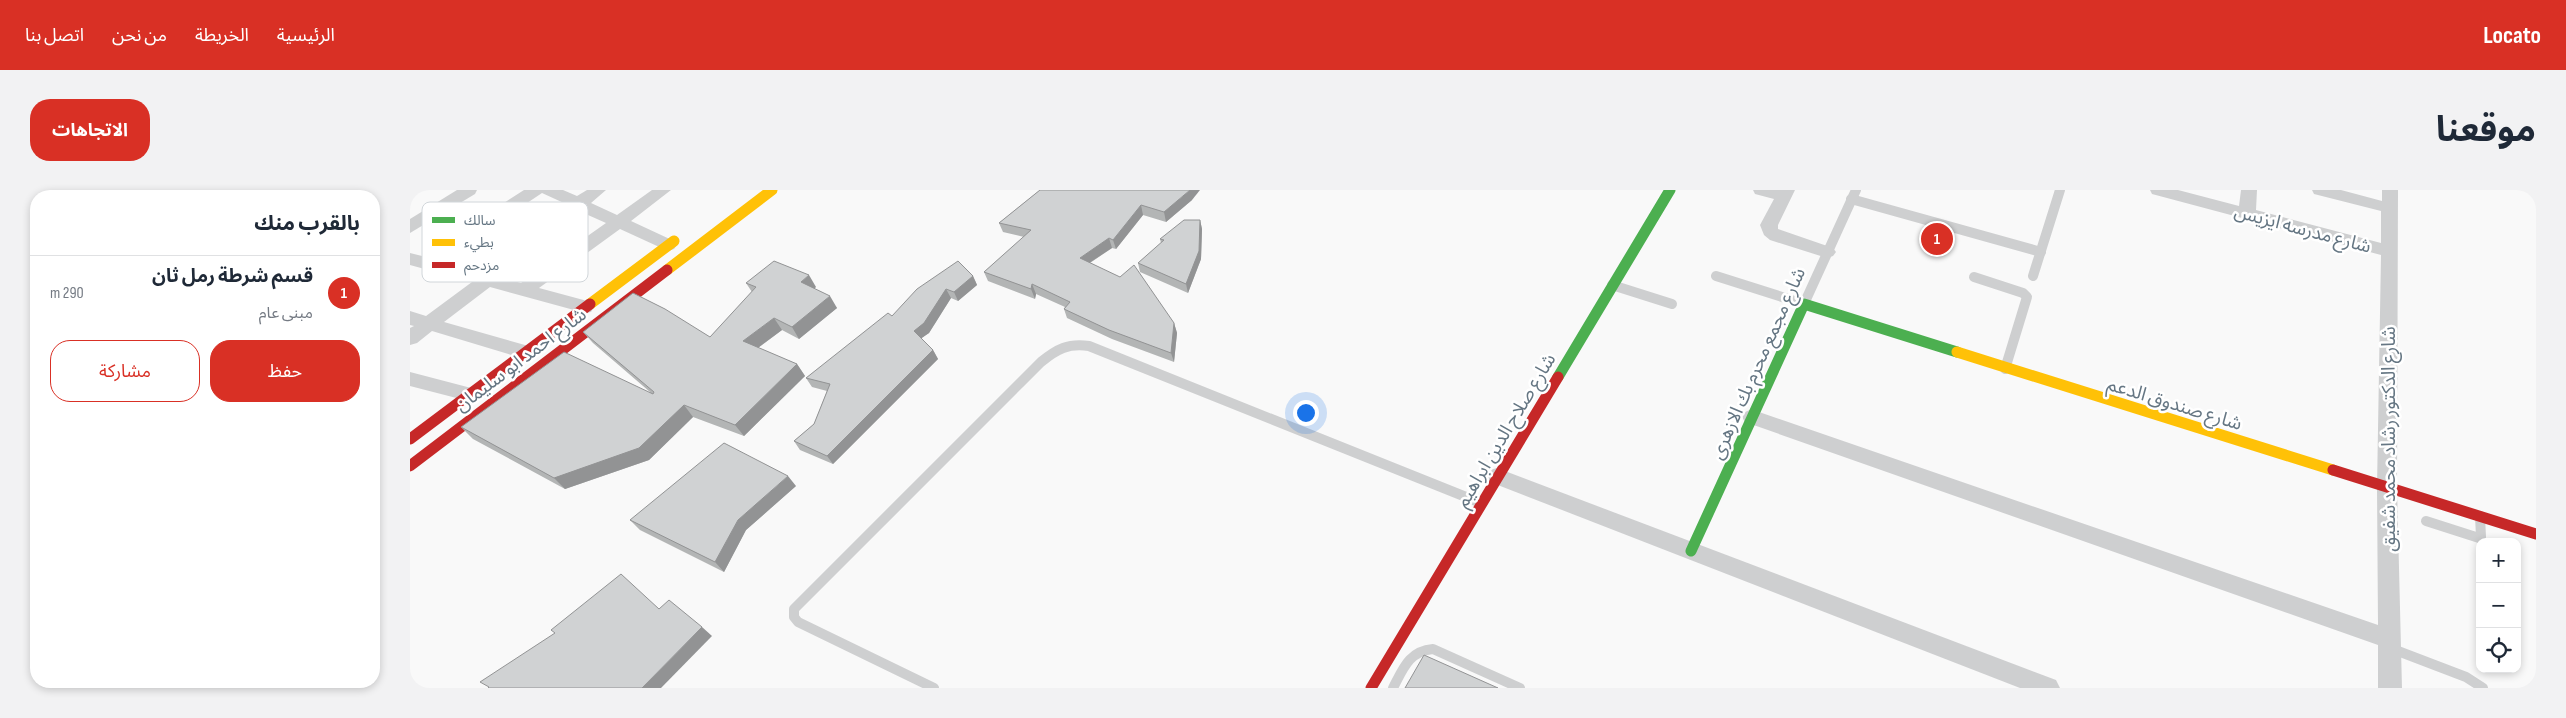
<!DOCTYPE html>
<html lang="ar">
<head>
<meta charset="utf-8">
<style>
  :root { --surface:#fff; --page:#f2f2f3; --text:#1f2937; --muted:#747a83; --line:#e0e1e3; --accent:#d93025 }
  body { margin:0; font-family:"Sofia Sans Condensed","Noto Sans Arabic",sans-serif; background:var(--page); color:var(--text); direction:rtl }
  .controls { position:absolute; right:15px; bottom:15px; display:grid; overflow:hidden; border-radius:10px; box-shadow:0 2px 8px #0003 }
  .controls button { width:45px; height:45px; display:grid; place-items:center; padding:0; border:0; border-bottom:1px solid var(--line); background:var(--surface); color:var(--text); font:25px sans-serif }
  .you { position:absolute; left:895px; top:222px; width:18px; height:18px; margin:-12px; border:4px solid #fff; border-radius:50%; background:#1a73e8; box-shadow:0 0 0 8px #1a73e833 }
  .badge { display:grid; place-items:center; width:32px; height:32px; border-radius:50%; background:var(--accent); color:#fff; font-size:16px; font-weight:700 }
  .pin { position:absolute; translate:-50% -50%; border:2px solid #fff; box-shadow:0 1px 5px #0006 }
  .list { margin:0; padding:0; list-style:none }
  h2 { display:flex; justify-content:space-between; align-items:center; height:65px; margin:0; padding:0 20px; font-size:21px }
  h2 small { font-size:16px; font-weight:400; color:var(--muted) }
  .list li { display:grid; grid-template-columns:32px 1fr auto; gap:15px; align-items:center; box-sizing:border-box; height:70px; padding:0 20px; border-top:1px solid var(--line) }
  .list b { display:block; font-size:19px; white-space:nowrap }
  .list p { margin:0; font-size:16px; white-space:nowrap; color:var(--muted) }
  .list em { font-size:16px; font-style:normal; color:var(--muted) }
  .actions { display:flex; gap:10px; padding:15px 20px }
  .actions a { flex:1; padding:11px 0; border:1px solid var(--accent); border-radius:20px; text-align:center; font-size:18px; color:var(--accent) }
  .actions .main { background:var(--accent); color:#fff }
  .icon { flex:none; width:28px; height:28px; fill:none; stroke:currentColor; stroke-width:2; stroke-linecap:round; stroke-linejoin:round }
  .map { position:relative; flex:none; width:2126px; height:498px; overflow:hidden; direction:ltr; border-radius:20px }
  header { display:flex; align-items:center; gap:30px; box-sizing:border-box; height:70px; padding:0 25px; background:var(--accent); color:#fff }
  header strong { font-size:24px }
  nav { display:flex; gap:28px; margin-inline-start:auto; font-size:18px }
  .intro { display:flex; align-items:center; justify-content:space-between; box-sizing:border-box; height:120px; padding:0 30px }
  h1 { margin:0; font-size:35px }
  .button { padding:12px 22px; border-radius:20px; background:var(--accent); color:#fff; font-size:18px; font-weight:700 }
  main { display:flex; gap:30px; padding:0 30px }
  aside { flex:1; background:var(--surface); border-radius:20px; box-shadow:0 2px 8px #0003 }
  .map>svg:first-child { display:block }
</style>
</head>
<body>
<header>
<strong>Locato</strong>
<nav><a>الرئيسية</a><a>الخريطة</a><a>من نحن</a><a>اتصل بنا</a></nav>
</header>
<div class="intro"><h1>موقعنا</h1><a class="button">الاتجاهات</a></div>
<main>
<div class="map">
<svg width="2126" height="498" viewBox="0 0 2126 498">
  <rect width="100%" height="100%" fill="#f9f9f9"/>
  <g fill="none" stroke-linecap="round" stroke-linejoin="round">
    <g stroke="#cecfd0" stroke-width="10">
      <path d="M 1441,9 L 1631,62"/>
      <path d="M 1306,86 L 1394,114 L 1446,0"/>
      <path d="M 1623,86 L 1650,0"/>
      <path d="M 1564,87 L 1613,103 L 1617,107 L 1595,179"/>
      <path d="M 1202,95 L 1262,114"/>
      <path d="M 2016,331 L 2069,348 L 2071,347 L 2070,326"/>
      <path d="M 1980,458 L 2056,487 L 2073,498"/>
      <path d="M 524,498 L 388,432 L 384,427 L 384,419 L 631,172 C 647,159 658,153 679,156 L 1071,313"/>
      <path d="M 983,498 C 993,479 999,461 1023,459 L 1110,498"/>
    </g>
    <g fill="#cecfd0" fill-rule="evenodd">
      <path d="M 47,0 L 67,0 L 65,4 L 0,43 L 0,29 Z"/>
      <path d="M 114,0 L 153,0 L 167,6 L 177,0 L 196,0 L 181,13 L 207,25 L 242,0 L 261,0 L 221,31 L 264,51 L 267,55 L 264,59 L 258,61 L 210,39 L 129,98 L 181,112 L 184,117 L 181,122 L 175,123 L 80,97 L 34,132 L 122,157 L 124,162 L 122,167 L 115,169 L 22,141 L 7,153 L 0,155 L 0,138 L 4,136 L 0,135 L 0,121 L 16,126 L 62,92 L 0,75 L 0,63 L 12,66 ZM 132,3 L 156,14 L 60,79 L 30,71 ZM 169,21 L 196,33 L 111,93 L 78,84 Z"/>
      <path d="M 1343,0 L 1385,0 L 1368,35 L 1368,39 L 1423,58 L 1426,62 L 1423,66 L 1417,68 L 1360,50 L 1354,45 L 1350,35 L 1364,9 L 1345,4 Z"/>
      <path d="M 1740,0 L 1768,0 L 1829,16 L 1831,0 L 1847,0 L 1846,20 L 1971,53 L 1971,21 L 1904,4 L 1902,0 L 1931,0 L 1972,11 L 1972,0 L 1988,0 L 1987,297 L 1992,498 L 1968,498 L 1968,455 L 1335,232 L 1332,227 L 1335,222 L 1342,219 L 1349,222 L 1968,435 L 1967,297 L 1971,65 L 1742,4 Z"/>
      <path d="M 0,182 L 65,199 L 68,204 L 65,209 L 58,211 L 0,196 Z"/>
      <path d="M 1087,278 L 1646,490 L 1650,498 L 1610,498 L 1080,292 L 1077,286 L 1080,280 Z"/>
    </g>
    <g stroke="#4caf50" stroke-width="11">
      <path d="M 1148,187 L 1260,0"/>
      <path d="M 1281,361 L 1394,114 L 1547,162"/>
    </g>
    <g stroke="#ffc107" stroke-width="11">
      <path d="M 257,80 L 362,0"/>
      <path d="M 180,114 L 264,51"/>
      <path d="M 1547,162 L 1923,280"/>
    </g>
    <g stroke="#c62828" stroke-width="11">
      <path d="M 0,249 L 180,114"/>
      <path d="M 0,276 L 257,80"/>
      <path d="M 1923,280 L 2126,344"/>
      <path d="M 961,498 L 1148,187"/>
    </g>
  </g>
  <g fill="#b3b5b5">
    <path d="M 630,0 L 782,10 L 756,32 L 733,25 L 706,59 L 702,58 L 680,73 L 764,133 L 767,143 L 764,172 L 702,149 L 657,128 L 654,119 L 655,117 L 626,104 L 625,109 L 578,91 L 574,82 L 614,47 L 593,42 L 589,33 Z"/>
    <path d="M 790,30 L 792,39 L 791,69 L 778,103 L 730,82 L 728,73 L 751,53 L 750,49 Z"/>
    <path d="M 563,86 L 567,95 L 548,111 L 541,108 L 519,143 L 511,148 L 523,160 L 528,169 L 423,274 L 390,260 L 384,251 L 404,234 L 417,201 L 402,197 L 396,188 L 482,126 Z"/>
    <path d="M 336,93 L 406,97 L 404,98 L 427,118 L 389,149 L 372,140 L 348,158 L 387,174 L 395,186 L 334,246 L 283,227 L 239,270 L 155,299 L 63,249 L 51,237 L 240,202 L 183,153 L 173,142 L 300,147 L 342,102 Z"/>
    <path d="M 386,296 L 336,340 L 314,382 L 230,340 L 220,330 Z"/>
  </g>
  <g fill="#929394">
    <path d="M 780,0 L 790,0 L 782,10 L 756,32 L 754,22 Z"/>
    <path d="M 731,15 L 733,25 L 706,59 L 703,50 Z"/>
    <path d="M 790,30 L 792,39 L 791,69 L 778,103 L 776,94 Z"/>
    <path d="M 699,48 L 702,58 L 673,77 L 670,68 Z"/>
    <path d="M 399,85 L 406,97 L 398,104 L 391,92 Z"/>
    <path d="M 563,86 L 567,95 L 548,111 L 544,102 Z"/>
    <path d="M 622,94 L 626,104 L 625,109 L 621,99 Z"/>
    <path d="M 536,99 L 541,108 L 519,143 L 509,150 L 504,141 Z"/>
    <path d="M 420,106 L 427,118 L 389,149 L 382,137 Z"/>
    <path d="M 364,128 L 372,140 L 341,163 L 333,151 Z"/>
    <path d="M 764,133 L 767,143 L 764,172 L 761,163 Z"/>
    <path d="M 523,160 L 528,169 L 423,274 L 417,266 Z"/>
    <path d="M 387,174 L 395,186 L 334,246 L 325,235 Z"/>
    <path d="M 274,215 L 283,227 L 239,270 L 155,299 L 144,288 Z"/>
    <path d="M 378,286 L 386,296 L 336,340 L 314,382 L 305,372 L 328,330 Z"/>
    <path d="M 292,437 L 302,446 L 251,498 L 232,498 Z"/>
  </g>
  <g fill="#d0d2d3" stroke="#929394">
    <path d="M 630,0 L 780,0 L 754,22 L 731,15 L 703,50 L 699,48 L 670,68 L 710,87 L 724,75 L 764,133 L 761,163 L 699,140 L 654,119 L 660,112 L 622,94 L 621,99 L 574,82 L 621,40 L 589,33 Z"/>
    <path d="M 774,30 L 790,30 L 789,61 L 776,94 L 728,73 L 754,50 L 750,49 Z"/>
    <path d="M 364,71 L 399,85 L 391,92 L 420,106 L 382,137 L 364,128 L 333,151 L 387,174 L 325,235 L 274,215 L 229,258 L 144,288 L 51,237 L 154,162 L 243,204 L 244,202 L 173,142 L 223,103 L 255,119 L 300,147 L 346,97 L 336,93 Z"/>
    <path d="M 548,71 L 563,86 L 544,102 L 536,99 L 514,133 L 504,141 L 523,160 L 417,266 L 384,251 L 404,234 L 420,194 L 396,188 L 478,123 L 482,126 L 507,99 Z"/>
    <path d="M 314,253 L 378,286 L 328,330 L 305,372 L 220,330 Z"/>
    <path d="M 211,384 L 249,419 L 259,410 L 292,437 L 232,498 L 78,498 L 79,497 L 70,492 L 145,443 L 141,440 Z"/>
    <path d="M 1014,465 L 1088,498 L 995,498 Z"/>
  </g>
  <g text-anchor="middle" stroke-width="5" stroke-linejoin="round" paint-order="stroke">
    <g font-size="19" fill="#657683" stroke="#fff">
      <text transform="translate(1893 38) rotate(15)" y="7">شارع مدرسه ايزيس</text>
      <text transform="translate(110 169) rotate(-37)" y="7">شارع احمد ابو سليمان</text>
      <text transform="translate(1347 173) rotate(-66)" y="7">شارع مجمع محرم بك الازهرى</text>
      <text transform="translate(1765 213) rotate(17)" y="7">شارع صندوق الدعم</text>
      <text transform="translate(1095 240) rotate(-59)" y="7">شارع صلاح الدين ابراهيم</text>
      <text transform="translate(1978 249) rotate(-90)" y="7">شارع الدكتور رشاد محمد شفيق</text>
    </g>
  </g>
  <rect x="12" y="12" width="166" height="80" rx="8" fill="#fff" stroke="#d1d6da" stroke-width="1"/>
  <rect x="22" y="27" width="23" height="6" fill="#4caf50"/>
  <rect x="22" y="49" width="23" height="7" fill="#ffc107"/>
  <rect x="22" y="72" width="23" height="6" fill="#c62828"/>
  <g font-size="14" fill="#657683">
    <text x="54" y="35">سالك</text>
    <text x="54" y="57">بطيء</text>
    <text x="54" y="80">مزدحم</text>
  </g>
</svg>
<div class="controls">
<button>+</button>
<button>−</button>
<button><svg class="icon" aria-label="locate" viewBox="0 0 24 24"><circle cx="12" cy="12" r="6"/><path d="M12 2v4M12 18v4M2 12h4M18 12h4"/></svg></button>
</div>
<div class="you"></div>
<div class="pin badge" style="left:1527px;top:49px">1</div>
</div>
<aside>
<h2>بالقرب منك<small></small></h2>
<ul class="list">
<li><span class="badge">1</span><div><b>قسم شرطة رمل ثان</b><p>مبنى عام</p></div><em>290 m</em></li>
</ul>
<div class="actions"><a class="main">حفظ</a><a>مشاركة</a></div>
</aside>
</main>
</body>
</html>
